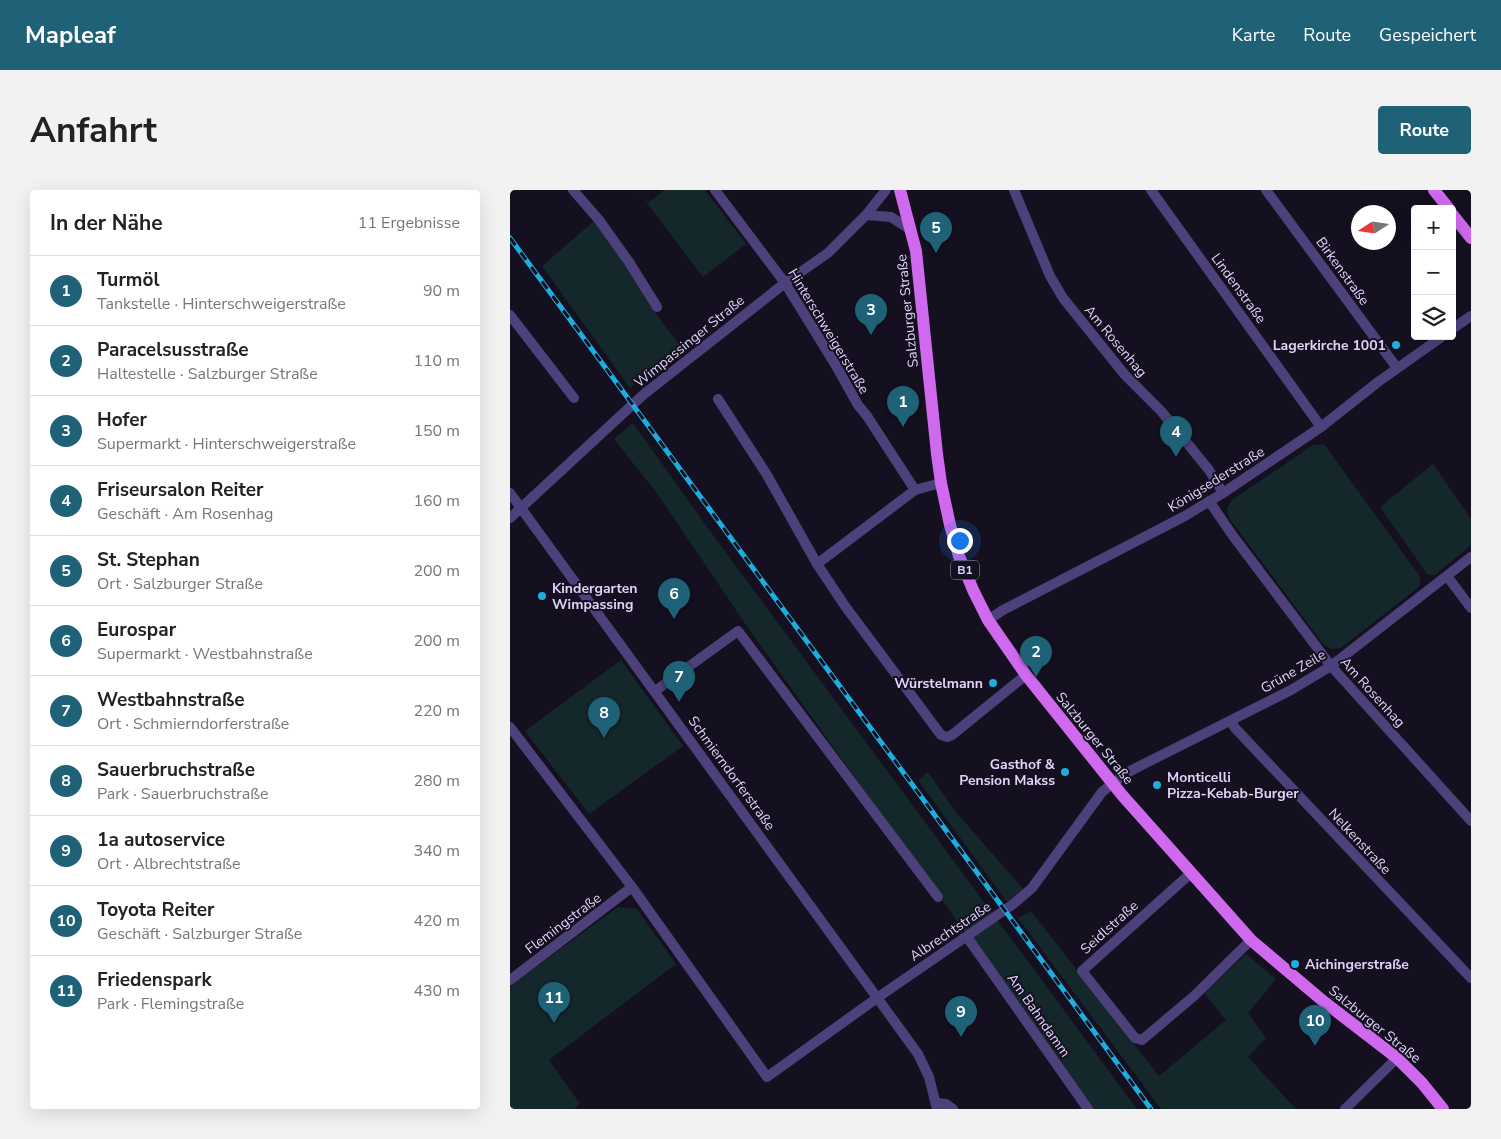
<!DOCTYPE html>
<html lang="de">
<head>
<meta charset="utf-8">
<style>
  :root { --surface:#fff; --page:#f2f2f2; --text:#222; --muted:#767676; --line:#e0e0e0; --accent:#1f6177 }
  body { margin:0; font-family:"Nunito Sans",sans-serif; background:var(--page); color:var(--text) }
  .controls { position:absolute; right:15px; top:15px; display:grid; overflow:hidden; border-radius:5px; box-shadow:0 5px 20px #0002 }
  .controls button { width:45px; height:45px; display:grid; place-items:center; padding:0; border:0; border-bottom:1px solid var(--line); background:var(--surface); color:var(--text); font:25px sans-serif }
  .compass { position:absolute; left:841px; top:15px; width:45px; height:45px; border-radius:50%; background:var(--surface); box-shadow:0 5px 20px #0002; rotate:258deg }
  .you { position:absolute; left:449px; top:350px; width:18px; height:18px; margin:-12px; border:4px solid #fff; border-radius:50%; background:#1a73e8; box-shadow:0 0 0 8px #1a73e833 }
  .badge { display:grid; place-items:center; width:32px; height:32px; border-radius:50%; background:var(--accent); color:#fff; font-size:16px; font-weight:700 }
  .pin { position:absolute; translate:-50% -41px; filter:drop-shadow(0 1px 2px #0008) }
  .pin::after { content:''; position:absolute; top:26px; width:18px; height:15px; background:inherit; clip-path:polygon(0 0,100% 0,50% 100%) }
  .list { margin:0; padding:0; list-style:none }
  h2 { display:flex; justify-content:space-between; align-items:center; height:65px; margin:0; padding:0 20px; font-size:21px }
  h2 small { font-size:16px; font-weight:400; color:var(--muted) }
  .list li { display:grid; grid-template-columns:32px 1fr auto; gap:15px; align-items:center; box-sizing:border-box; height:70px; padding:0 20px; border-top:1px solid var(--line) }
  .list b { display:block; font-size:19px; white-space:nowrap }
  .list p { margin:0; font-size:16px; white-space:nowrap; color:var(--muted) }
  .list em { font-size:16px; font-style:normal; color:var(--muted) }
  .icon { flex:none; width:28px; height:28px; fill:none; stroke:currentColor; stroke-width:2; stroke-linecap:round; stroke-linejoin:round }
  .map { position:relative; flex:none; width:961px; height:919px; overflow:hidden; border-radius:5px }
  header { display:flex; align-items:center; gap:30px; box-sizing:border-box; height:70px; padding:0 25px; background:var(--accent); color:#fff }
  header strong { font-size:24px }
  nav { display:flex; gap:28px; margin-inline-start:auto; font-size:18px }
  .intro { display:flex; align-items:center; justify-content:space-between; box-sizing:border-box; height:120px; padding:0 30px }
  h1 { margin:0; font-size:35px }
  .button { padding:12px 22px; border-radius:5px; background:var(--accent); color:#fff; font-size:18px; font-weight:700 }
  main { display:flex; gap:30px; padding:0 30px }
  aside { flex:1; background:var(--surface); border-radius:5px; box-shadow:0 5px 20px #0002 }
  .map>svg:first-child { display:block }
</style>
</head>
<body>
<header>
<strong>Mapleaf</strong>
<nav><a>Karte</a><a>Route</a><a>Gespeichert</a></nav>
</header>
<div class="intro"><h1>Anfahrt</h1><a class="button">Route</a></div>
<main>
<aside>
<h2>In der Nähe<small>11 Ergebnisse</small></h2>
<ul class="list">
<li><span class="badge">1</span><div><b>Turmöl</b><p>Tankstelle · Hinterschweigerstraße</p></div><em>90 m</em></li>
<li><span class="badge">2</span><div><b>Paracelsusstraße</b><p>Haltestelle · Salzburger Straße</p></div><em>110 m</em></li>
<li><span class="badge">3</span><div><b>Hofer</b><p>Supermarkt · Hinterschweigerstraße</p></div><em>150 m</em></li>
<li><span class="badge">4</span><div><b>Friseursalon Reiter</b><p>Geschäft · Am Rosenhag</p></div><em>160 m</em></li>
<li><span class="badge">5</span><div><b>St. Stephan</b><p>Ort · Salzburger Straße</p></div><em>200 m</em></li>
<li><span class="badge">6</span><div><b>Eurospar</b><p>Supermarkt · Westbahnstraße</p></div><em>200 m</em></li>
<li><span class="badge">7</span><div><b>Westbahnstraße</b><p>Ort · Schmierndorferstraße</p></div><em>220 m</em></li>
<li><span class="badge">8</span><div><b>Sauerbruchstraße</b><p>Park · Sauerbruchstraße</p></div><em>280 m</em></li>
<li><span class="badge">9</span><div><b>1a autoservice</b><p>Ort · Albrechtstraße</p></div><em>340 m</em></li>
<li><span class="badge">10</span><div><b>Toyota Reiter</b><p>Geschäft · Salzburger Straße</p></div><em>420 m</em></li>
<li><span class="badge">11</span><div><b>Friedenspark</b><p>Park · Flemingstraße</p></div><em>430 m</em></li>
</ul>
</aside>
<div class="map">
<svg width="961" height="919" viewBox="0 0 961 919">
  <rect width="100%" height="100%" fill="#151020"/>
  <g fill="#14272a">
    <path d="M 127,0 L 138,13 L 154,0 L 195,0 L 236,54 L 193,87 Z"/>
    <path d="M 84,31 L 117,73 L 138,113 L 170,156 L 120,198 L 32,76 Z"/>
    <path d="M 123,233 L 200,341 L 627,919 L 581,919 L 234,432 L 149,306 L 104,249 Z"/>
    <path d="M 814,254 L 911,388 L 909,397 L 831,458 L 821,459 L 813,454 L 719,328 L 717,318 L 722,310 L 803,255 Z"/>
    <path d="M 923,274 L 961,329 L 961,355 L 925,385 L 918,385 L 870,317 Z"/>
    <path d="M 111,470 L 173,556 L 79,624 L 15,541 Z"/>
    <path d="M 418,582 L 446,622 L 513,699 L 497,712 L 408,590 Z"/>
    <path d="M 108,717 L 127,719 L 166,774 L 39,870 L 70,914 L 64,919 L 0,919 L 0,796 Z"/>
    <path d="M 521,721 L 649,886 L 716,830 L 694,803 L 736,764 L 766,789 L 738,823 L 756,848 L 738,867 L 786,919 L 651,919 L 508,728 Z"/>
  </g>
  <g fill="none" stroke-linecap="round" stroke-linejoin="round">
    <g stroke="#4c417a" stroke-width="10">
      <path d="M 63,0 L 89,30 L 119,72 L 147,117"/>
      <path d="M 205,0 L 275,93 L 325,174 L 348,215 L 357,226 L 405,300"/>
      <path d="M 504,0 L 540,86 L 553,108 L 615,185 L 651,221 L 699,280 L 713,303"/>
      <path d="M 641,0 L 811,237"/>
      <path d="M 756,0 L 887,178"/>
      <path d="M 356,25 L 381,27 L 401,40"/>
      <path d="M 0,125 L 64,208"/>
      <path d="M 942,139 L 961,126"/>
      <path d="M 208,209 L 257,285 L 307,374 L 335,416 L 431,545 L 437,547 L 442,545 L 516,485"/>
      <path d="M 0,303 L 408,864 L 419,887 L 427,919"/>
      <path d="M 699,311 L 723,346 L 821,476 L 961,631"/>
      <path d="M 0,328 L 133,205 L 275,93 L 318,63 L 356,25 L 376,0"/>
      <path d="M 307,374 L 405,300 L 431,293"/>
      <path d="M 937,386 L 961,418"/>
      <path d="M 478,430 L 493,420 L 675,326 L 713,303 L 811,237 L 868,192 L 933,146"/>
      <path d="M 145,501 L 228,441 L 428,707"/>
      <path d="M 721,531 L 725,538 L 961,788"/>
      <path d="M 0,537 L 122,697 L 257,887 L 367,808 L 502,715 L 522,698 L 592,602 L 615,584 L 628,577 L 781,500 L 821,476 L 961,367"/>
      <path d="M 681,683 L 572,781 L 625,848 L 632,850 L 684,806 L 741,750"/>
      <path d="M 457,747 L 578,919"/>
      <path d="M 0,790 L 122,697"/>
      <path d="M 427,913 L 436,914 L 443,919"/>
      <path d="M 835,919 L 887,868"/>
    </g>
    <g stroke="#cf69ed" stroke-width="12">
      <path d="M 390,0 L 406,61 L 427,264 L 431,293 L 440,335 L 449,366 L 463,400 L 478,430 L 516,485 L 612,605 L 741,750 L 813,811 L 887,868 L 912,893 L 933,919"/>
      <path d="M 924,0 L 939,19"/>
      <path d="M 942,24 L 961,48"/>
    </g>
    <g stroke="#1baedf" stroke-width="5">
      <path id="rail" d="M 0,48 L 641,919"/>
    </g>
    <use href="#rail" stroke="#151020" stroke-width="3" stroke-dasharray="9" stroke-linecap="butt"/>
  </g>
  <g fill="#1baedf" stroke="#151020" stroke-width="2">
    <circle cx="886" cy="155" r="5"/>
    <circle cx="32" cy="406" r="5"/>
    <circle cx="483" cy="493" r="5"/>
    <circle cx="555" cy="582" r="5"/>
    <circle cx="647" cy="595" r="5"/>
    <circle cx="785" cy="774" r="5"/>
  </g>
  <g text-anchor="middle" stroke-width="4" stroke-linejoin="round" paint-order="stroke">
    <rect fill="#151020" stroke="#a29ab9" stroke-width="1" x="441" y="370.5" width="28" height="19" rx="4"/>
    <g font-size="12" font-weight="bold" fill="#dfd5fa">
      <text x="455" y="384">B1</text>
    </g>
    <g font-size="14" fill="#dfd5fa" stroke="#151020">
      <text transform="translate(833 81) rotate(54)" y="5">Birkenstraße</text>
      <text transform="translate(729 98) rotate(54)" y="5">Lindenstraße</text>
      <text transform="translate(397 121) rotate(-96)" y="5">Salzburger Straße</text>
      <text transform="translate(319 141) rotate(59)" y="5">Hinterschweigerstraße</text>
      <text transform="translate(179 151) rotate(-39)" y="5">Wimpassinger Straße</text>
      <text transform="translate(606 151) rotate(50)" y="5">Am Rosenhag</text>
      <text transform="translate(706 289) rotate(-32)" y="5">Königsederstraße</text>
      <text transform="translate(783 481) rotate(-30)" y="5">Grüne Zeile</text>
      <text transform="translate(863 502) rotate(48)" y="5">Am Rosenhag</text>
      <text transform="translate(585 548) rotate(51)" y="5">Salzburger Straße</text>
      <text transform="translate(222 583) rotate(54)" y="5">Schmierndorferstraße</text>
      <text transform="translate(850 651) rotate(47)" y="5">Nelkenstraße</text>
      <text transform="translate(53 733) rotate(-37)" y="5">Flemingstraße</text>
      <text transform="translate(599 737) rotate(-42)" y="5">Seidlstraße</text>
      <text transform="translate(440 741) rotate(-34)" y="5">Albrechtstraße</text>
      <text transform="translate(529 825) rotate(55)" y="5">Am Bahndamm</text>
      <text transform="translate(865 834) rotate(39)" y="5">Salzburger Straße</text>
    </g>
    <g font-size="14" font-weight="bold" fill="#dfd5fa" stroke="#151020" text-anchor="end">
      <text x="876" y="160">Lagerkirche 1001</text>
      <text x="42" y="403" text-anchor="start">Kindergarten<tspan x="42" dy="16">Wimpassing</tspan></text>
      <text x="473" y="498">Würstelmann</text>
      <text x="545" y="579">Gasthof &amp;<tspan x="545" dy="16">Pension Makss</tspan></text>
      <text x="657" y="592" text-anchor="start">Monticelli<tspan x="657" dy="16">Pizza-Kebab-Burger</tspan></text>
      <text x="795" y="779" text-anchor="start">Aichingerstraße</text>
    </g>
  </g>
</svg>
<div class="controls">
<button>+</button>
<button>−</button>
<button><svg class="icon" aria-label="layers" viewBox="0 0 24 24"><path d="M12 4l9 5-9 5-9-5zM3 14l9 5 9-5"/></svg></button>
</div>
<svg class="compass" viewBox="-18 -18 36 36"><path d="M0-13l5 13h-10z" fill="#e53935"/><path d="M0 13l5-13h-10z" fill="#767676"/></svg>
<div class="you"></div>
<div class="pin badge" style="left:393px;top:237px">1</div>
<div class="pin badge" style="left:526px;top:487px">2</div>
<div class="pin badge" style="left:361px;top:145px">3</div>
<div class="pin badge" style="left:666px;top:267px">4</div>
<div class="pin badge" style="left:426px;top:63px">5</div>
<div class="pin badge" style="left:164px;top:429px">6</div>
<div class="pin badge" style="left:169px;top:512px">7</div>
<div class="pin badge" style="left:94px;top:548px">8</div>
<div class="pin badge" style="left:451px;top:847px">9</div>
<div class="pin badge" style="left:805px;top:856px">10</div>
<div class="pin badge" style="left:44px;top:833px">11</div>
</div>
</main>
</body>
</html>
